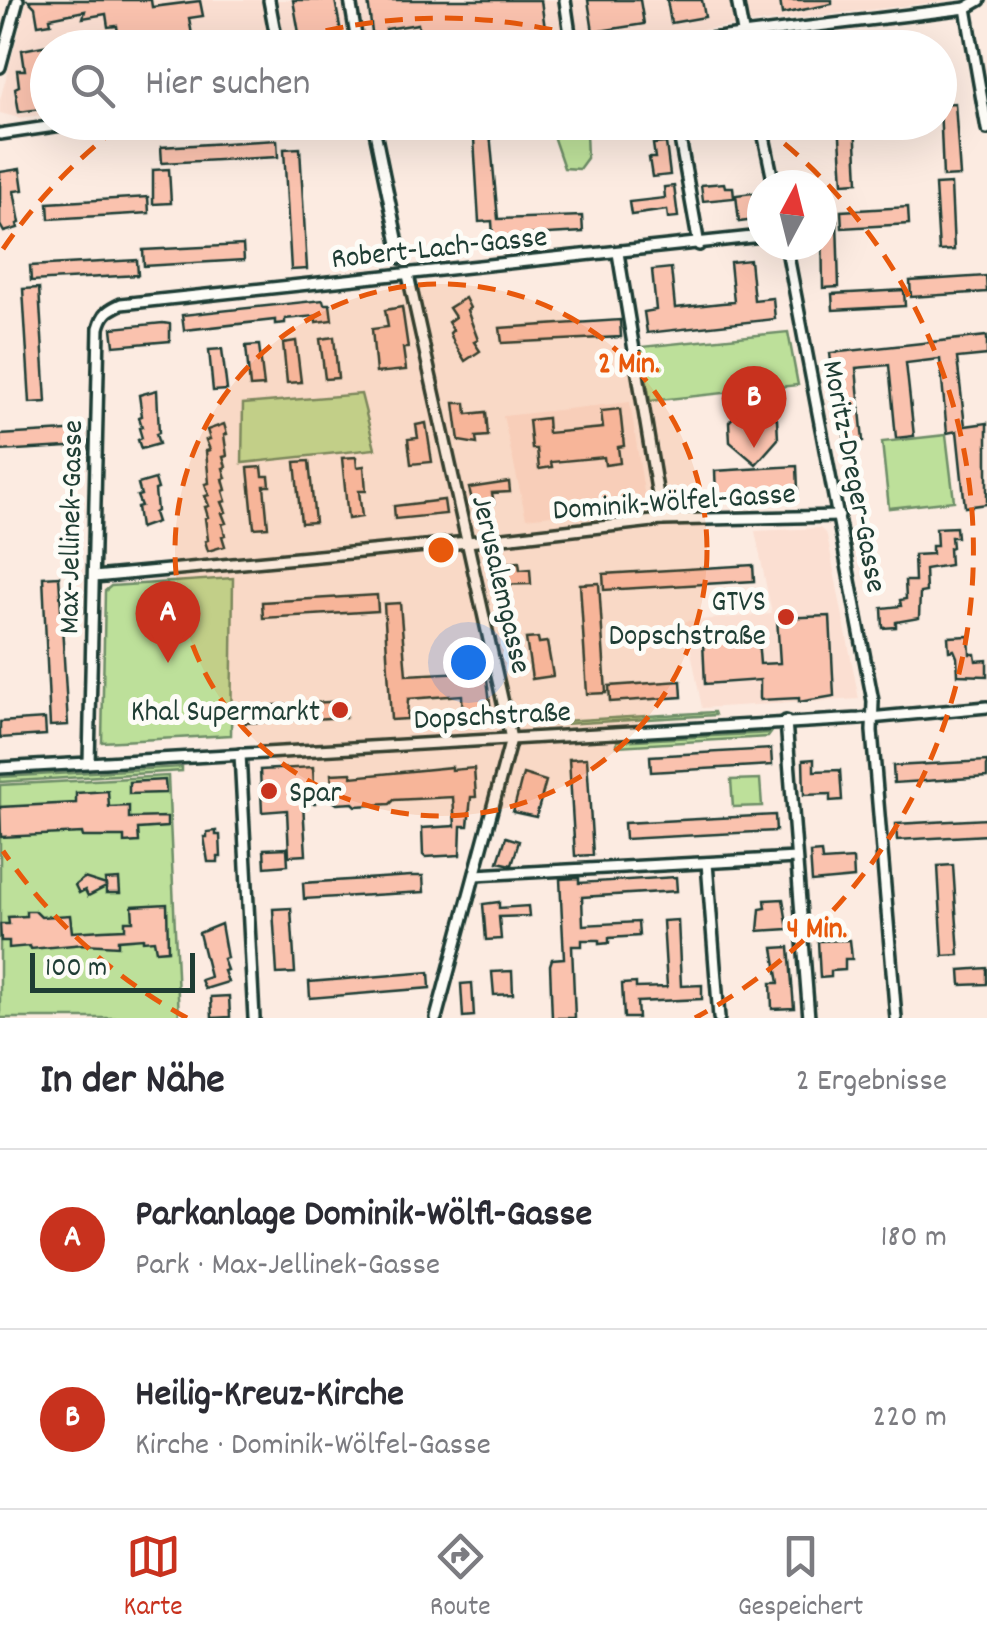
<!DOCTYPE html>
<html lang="de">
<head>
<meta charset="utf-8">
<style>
  :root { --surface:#fff; --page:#f2f2f3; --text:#2b2b33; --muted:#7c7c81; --line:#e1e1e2; --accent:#c8321e }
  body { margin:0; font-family:Dekko,sans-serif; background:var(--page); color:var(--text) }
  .compass { position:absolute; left:747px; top:170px; width:90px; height:90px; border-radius:50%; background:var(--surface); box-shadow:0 10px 40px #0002; rotate:7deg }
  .scale { position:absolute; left:30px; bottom:25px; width:165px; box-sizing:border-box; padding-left:10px; border:5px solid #1f3d34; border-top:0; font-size:28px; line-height:35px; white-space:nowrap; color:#1f3d34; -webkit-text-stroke:8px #fdfcf7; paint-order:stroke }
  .you { position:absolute; left:468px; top:662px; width:35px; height:35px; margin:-25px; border:8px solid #fff; border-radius:50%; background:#1a73e8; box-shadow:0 0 0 15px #1a73e833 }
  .badge { display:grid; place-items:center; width:65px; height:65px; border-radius:50%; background:var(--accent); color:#fff; font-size:32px; font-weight:700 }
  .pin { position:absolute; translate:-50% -82px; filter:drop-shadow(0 2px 5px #0008) }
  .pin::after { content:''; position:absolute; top:52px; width:35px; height:30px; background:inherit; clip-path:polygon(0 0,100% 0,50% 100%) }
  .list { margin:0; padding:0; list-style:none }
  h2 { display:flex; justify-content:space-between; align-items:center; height:130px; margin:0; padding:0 40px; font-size:42px }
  h2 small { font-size:32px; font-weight:400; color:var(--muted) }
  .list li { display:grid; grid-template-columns:65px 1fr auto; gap:30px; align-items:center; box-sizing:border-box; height:180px; padding:0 40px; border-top:2px solid var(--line) }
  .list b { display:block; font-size:38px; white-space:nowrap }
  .list p { margin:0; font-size:32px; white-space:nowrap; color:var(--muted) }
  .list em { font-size:32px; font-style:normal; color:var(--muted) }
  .icon { flex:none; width:55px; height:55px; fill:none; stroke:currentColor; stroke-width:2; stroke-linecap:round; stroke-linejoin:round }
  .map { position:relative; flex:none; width:987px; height:1018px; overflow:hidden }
  .search { position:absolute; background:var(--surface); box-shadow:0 10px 40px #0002; left:30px; right:30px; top:30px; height:110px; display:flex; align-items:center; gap:25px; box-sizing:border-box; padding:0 35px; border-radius:55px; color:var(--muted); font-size:38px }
  .sheet { height:490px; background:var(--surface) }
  nav { display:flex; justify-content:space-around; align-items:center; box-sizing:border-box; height:140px; border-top:2px solid var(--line); background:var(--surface); font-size:28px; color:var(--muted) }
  nav a { display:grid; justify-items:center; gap:5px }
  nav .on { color:var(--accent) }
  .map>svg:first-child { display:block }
</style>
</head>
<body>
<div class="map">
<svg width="987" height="1018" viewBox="0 0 987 1018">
  <rect width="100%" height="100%" fill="#fcebe1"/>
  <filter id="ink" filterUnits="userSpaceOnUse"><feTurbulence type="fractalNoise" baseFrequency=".01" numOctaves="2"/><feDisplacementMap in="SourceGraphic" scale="20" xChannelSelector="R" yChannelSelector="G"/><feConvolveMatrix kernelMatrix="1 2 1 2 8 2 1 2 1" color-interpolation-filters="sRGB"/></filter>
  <g filter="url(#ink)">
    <g fill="#fbdfd2">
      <path d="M 27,0 L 955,0 L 544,48 L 48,48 L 47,114 L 20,118 L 0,113 L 0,100 Z"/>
      <path d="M 630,402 L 646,504 L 526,518 L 503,416 Z"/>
      <path d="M 820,528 L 827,535 L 859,699 L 702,708 L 685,621 L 772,614 L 755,531 Z"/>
    </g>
    <g fill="#bde09a" stroke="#6e8e67" stroke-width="2.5">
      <path d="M 564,123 L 580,124 L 586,132 L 587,158 L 579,169 L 564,168 L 552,133 Z"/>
      <path d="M 788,332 L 798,385 L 650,401 L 641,347 Z"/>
      <path d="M 361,394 L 375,449 L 242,463 L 243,404 Z"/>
      <path d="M 946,435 L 954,501 L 889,508 L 882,442 Z"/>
      <path d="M 233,578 L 231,735 L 102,742 L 105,591 L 111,586 Z"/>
      <path d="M 714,712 L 715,715 L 530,726 L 530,723 Z"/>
      <path d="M 771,733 L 768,737 L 617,746 L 617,741 Z"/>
      <path d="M 182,767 L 182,771 L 0,782 L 0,777 Z"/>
      <path d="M 168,776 L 179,1018 L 0,1018 L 0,785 Z"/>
      <path d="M 760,779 L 762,806 L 733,807 L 731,780 Z"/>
    </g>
    <g fill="#fac2ae" stroke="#1f3d34" stroke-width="2.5">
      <path d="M 28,0 L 151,0 L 152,7 L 200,1 L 203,16 L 189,18 L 194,46 L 120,48 L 117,26 L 108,27 L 106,14 L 83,18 L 85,11 L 50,18 L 51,23 L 38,25 L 35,7 Z"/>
      <path d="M 293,0 L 335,0 L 344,48 L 330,48 L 328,39 L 301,44 Z"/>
      <path d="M 368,0 L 541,0 L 546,36 L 463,48 L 422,48 L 418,24 L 386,29 L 387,38 L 373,41 Z"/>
      <path d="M 588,0 L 640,0 L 644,24 L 593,32 Z"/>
      <path d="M 667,0 L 702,0 L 705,17 L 671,23 Z"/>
      <path d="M 780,0 L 832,0 L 832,4 L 782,14 Z"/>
      <path d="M 48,45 L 48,108 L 19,112 L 15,88 L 19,86 L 17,70 L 25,70 L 22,50 Z"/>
      <path d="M 955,103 L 960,176 L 943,177 L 940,104 Z"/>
      <path d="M 473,122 L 489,122 L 498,219 L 582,216 L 583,232 L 493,237 L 492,221 L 479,222 Z"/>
      <path d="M 839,122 L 855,122 L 858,182 L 843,183 Z"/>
      <path d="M 277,140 L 278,157 L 162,163 L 161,147 Z"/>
      <path d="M 666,143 L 670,175 L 652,177 L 649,158 L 655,158 L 653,144 Z"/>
      <path d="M 300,148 L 307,269 L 291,270 L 284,149 Z"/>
      <path d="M 20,169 L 23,190 L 14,191 L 20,223 L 17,224 L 18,228 L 4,232 L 0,225 L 0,172 Z"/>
      <path d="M 169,169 L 171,203 L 153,204 L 153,170 Z"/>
      <path d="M 724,183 L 725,187 L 733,187 L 734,198 L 703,201 L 701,185 Z"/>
      <path d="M 951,184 L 954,250 L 939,251 L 935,185 Z"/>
      <path d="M 674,186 L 678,217 L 668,218 L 667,210 L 631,215 L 629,202 L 665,198 L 664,187 Z"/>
      <path d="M 753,193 L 756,220 L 739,222 L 736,195 Z"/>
      <path d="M 148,197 L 149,213 L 49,219 L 48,203 Z"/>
      <path d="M 908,207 L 909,224 L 842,228 L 841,211 Z"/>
      <path d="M 837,220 L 839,287 L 823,288 L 822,221 Z"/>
      <path d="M 243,245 L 244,260 L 144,266 L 143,250 Z"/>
      <path d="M 137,260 L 138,275 L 31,281 L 30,266 Z"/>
      <path d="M 750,260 L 754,300 L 773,298 L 775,319 L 647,333 L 644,312 L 656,310 L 652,270 L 671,268 L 675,308 L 722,303 L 734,302 L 730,262 Z"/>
      <path d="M 986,276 L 987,292 L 911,297 L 910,281 Z"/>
      <path d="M 39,288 L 46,402 L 30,403 L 23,289 Z"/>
      <path d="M 904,290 L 905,306 L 833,310 L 832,294 Z"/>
      <path d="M 465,298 L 470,308 L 467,310 L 478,340 L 474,342 L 480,351 L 465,361 L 454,343 L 450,333 L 453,330 L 448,322 L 455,317 L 449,308 Z"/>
      <path d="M 323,300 L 324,304 L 330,304 L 332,320 L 316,322 L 315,316 L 285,319 L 285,323 L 275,324 L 275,320 L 184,330 L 182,315 Z"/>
      <path d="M 402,307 L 408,348 L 403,348 L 406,370 L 376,373 L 372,329 L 388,327 L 385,310 Z"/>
      <path d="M 620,320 L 621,337 L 502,343 L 500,328 Z"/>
      <path d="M 163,323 L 170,324 L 170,341 L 114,346 L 112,328 Z"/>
      <path d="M 987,336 L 987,355 L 957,358 L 965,426 L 987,423 L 987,504 L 965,507 L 957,431 L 947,433 L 940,359 L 906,363 L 914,436 L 896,438 L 889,365 L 856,368 L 863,441 L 845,443 L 837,371 L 832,371 L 830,353 Z"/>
      <path d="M 334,337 L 338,378 L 325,379 L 320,339 Z"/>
      <path d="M 296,341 L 301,382 L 287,383 L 283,343 Z"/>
      <path d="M 259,345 L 264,386 L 250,387 L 246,346 Z"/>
      <path d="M 222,349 L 227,390 L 213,391 L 209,350 Z"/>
      <path d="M 157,390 L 159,433 L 156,434 L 159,444 L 141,449 L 138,440 L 142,438 L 139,428 L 142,427 L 139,417 L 142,416 L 139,395 Z"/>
      <path d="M 454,403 L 466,403 L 467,414 L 486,412 L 488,436 L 476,437 L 477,444 L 459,441 Z"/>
      <path d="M 761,405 L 777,419 L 778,439 L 756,464 L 730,442 L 729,422 L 743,406 Z"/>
      <path d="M 620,409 L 624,446 L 618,447 L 620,463 L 605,465 L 604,457 L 551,462 L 552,467 L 539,469 L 537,449 L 532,449 L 529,420 L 547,418 L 548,433 L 603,428 L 601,411 Z"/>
      <path d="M 426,423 L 432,462 L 411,464 L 408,439 L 418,438 L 416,425 Z"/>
      <path d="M 224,424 L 227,434 L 224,435 L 227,456 L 223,457 L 226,467 L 223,468 L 226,478 L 223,479 L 226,490 L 223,491 L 226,501 L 222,502 L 226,512 L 222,513 L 226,523 L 222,524 L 225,535 L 222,536 L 225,546 L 208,551 L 205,541 L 208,540 L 205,518 L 208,517 L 205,507 L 209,506 L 205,496 L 209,495 L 205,484 L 209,483 L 206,451 L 210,450 L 206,440 L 210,439 L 207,430 Z"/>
      <path d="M 83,430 L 84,446 L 0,451 L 0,435 Z"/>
      <path d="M 356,457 L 357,467 L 364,466 L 366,491 L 359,491 L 362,517 L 348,519 L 342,458 Z"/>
      <path d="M 309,461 L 315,522 L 301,523 L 295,462 Z"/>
      <path d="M 797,466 L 798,490 L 716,495 L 715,471 Z"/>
      <path d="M 262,467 L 263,476 L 269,476 L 270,486 L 264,486 L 268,527 L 254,528 L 248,468 Z"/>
      <path d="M 155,479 L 158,489 L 155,490 L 157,511 L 154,513 L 157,522 L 140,528 L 137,507 L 141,506 L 137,496 L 141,495 L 138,484 Z"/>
      <path d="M 509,482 L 510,492 L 492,493 L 494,503 L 474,508 L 469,488 Z"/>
      <path d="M 444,500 L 446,514 L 395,519 L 394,506 Z"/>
      <path d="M 956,527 L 957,537 L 951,537 L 952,547 L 949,548 L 950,565 L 925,569 L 926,592 L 920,593 L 919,618 L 896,622 L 896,627 L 883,628 L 882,608 L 901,606 L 900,600 L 906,599 L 905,581 L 915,581 L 914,555 L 932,554 L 932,546 L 937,546 L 936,528 Z"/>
      <path d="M 519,562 L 520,570 L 530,569 L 531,584 L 490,585 L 489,564 Z"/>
      <path d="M 753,565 L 754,581 L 604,590 L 603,574 Z"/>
      <path d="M 59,576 L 68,725 L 50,726 L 43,577 Z"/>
      <path d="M 599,583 L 606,693 L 587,694 L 580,584 Z"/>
      <path d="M 377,595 L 378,611 L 263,618 L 262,602 Z"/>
      <path d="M 400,603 L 406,675 L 486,671 L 492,718 L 463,720 L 462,695 L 408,699 L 407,719 L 391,720 L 384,604 Z"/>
      <path d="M 830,616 L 834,696 L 799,702 L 799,698 L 760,700 L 760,680 L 705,684 L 703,642 L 758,639 L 760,664 L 780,663 L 777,618 Z"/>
      <path d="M 969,636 L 970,654 L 975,654 L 976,661 L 987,660 L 987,676 L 958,675 L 957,657 L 954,650 L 949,651 L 948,637 Z"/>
      <path d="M 538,638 L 539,643 L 547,642 L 553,676 L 532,679 L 526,639 Z"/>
      <path d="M 681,681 L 682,697 L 610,702 L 609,686 Z"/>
      <path d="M 345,701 L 346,717 L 245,723 L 244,707 Z"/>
      <path d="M 45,719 L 46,735 L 0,738 L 0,722 Z"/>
      <path d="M 771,749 L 772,765 L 651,772 L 650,756 Z"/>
      <path d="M 587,758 L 593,855 L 575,856 L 569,759 Z"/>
      <path d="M 814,759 L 814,771 L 840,770 L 842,800 L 830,801 L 830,794 L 804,795 L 803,760 Z"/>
      <path d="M 987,761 L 987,777 L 894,783 L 893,766 Z"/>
      <path d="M 313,767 L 315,803 L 303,803 L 306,855 L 289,856 L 287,810 L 262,812 L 260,770 Z"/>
      <path d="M 452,767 L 452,770 L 474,768 L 476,797 L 471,797 L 468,826 L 461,826 L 460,855 L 425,857 L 423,855 L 422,828 L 455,826 L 453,797 L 394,800 L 390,804 L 356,806 L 353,803 L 337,804 L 333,801 L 331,774 L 351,773 L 352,777 Z"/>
      <path d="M 523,774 L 546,781 L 536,817 L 513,812 Z"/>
      <path d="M 165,780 L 166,793 L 129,794 L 129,782 Z"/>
      <path d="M 108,791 L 109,807 L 129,806 L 129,818 L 167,817 L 167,827 L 138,829 L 139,842 L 124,843 L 124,837 L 83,837 L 82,833 L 1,837 L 0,807 L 76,803 L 76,793 Z"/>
      <path d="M 775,815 L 776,831 L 625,839 L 624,823 Z"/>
      <path d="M 987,819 L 987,835 L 897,840 L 896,824 Z"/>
      <path d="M 216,831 L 216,835 L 220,835 L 221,857 L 218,857 L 218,862 L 208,862 L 204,837 L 207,837 L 207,832 Z"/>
      <path d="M 506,837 L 519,841 L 512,865 L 498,862 Z"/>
      <path d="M 287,848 L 288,865 L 265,867 L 264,849 Z"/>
      <path d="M 821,852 L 822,861 L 853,859 L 854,878 L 812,882 L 810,853 Z"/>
      <path d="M 953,865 L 959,955 L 943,956 L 938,866 Z"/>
      <path d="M 411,876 L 423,876 L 424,892 L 304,899 L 303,883 Z"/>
      <path d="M 676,877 L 677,891 L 582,897 L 583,925 L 638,922 L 639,936 L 609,938 L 609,943 L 599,944 L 599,940 L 582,940 L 582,946 L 572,946 L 575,1018 L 552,1018 L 550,965 L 552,959 L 564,958 L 560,879 L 579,878 L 579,883 Z"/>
      <path d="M 84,878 L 106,885 L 105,880 L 119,879 L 120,893 L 106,893 L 106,887 L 88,896 L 85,890 L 79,893 L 75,885 Z"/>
      <path d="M 783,899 L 788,929 L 758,931 L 760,909 L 766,908 L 765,900 Z"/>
      <path d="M 499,902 L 499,908 L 528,906 L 529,916 L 499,917 L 501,939 L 486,940 L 483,904 Z"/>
      <path d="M 167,904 L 168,950 L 156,951 L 154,940 L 143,941 L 143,938 L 118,940 L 118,946 L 84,944 L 31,949 L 30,946 L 9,948 L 9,941 L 1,941 L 0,924 L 9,924 L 8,917 L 26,916 L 26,911 L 35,911 L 41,917 L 70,915 L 72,932 L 103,930 L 125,929 L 125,921 L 133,921 L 132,906 Z"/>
      <path d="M 291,908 L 295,973 L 277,974 L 273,909 Z"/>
      <path d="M 678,920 L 681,986 L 702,985 L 702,999 L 637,1002 L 638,1018 L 624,1018 L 622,984 L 636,983 L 636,988 L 667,987 L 663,921 Z"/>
      <path d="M 221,924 L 227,958 L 223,959 L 227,970 L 224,971 L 228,982 L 205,989 L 201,980 L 210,977 L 199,933 Z"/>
      <path d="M 850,940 L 852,959 L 845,959 L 845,970 L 831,971 L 831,977 L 820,978 L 818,941 Z"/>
      <path d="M 789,947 L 794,1008 L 772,1009 L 771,983 L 779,983 L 773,948 Z"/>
      <path d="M 987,968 L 987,984 L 961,985 L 960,970 Z"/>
      <path d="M 512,971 L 513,994 L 494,995 L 492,972 Z"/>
      <path d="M 429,972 L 430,988 L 310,998 L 309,982 Z"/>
      <path d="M 472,983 L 474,1016 L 463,1017 L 461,984 Z"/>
      <path d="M 229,996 L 230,1017 L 212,1018 L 211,997 Z"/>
    </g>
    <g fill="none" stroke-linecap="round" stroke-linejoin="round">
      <g stroke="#1f3d34" stroke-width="16">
        <g id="minor">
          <path d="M 269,0 L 278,48"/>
          <path d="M 350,0 L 358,48"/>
          <path d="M 565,0 L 572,48"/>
          <path d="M 737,0 L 746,48"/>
          <path d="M 966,8 L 987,129"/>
          <path d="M 634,48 L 934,12 L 966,8 L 980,0"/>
          <path d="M 0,67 L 18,0"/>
          <path d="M 373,122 L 401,258"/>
          <path d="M 677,122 L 699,245"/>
          <path d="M 761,122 L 774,185"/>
          <path d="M 0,134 L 82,122"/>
          <path d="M 786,245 L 873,701 L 872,731 L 896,1018"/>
          <path d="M 618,253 L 662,520"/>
          <path d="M 408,275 L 511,739 L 436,1018"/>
          <path d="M 94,577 L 468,542 L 662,520 L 839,516"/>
          <path d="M 786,721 L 809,1018"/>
          <path d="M 240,754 L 254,1018"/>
          <path d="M 89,762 L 99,328 C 103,313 108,310 121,304 L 762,236"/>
          <path d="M 0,768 L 859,719 L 987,707"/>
          <path d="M 707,863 L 719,1018"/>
          <path d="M 475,875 L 796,858"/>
        </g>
      </g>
      <use href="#minor" stroke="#fdfcf7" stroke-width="9"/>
    </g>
  </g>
  <circle cx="441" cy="550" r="266" fill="#e8590c" fill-opacity=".12"/>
  <g fill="none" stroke="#e8590c" stroke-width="5" stroke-dasharray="18 12">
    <circle cx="441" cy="550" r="266"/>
    <path d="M187 1018A532 532 0 0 1 3 851M3 249A532 532 0 0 1 121 125M268 47A532 532 0 0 1 614 47M761 125A532 532 0 0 1 695 1018"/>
  </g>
  <g fill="#c8321e" stroke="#fdfcf7" stroke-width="4">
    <circle cx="786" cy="617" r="10"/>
    <circle cx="340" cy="710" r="10"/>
    <circle cx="269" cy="791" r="10"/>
  </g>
  <g text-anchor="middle" stroke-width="10" stroke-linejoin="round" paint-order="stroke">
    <g font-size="30" fill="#1f3d34" stroke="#fdfcf7">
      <text transform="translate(439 246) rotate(-6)" y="10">Robert-Lach-Gasse</text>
      <text transform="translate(856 476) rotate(79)" y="10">Moritz-Dreger-Gasse</text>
      <text transform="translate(674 500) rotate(-4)" y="10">Dominik-Wölfel-Gasse</text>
      <text transform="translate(69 527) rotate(-89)" y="10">Max-Jellinek-Gasse</text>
      <text transform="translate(503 584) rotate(77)" y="10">Jerusalemgasse</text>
      <text transform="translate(492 714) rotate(-3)" y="10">Dopschstraße</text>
    </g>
    <g font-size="30" fill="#1f3d34" stroke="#fdfcf7" text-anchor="end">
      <text x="766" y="610">GTVS<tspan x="766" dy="34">Dopschstraße</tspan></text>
      <text x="320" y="720">Khal Supermarkt</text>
      <text x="289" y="801" text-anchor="start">Spar</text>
    </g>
  </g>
  <circle cx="441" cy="550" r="15" fill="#e8590c" stroke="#fdfcf7" stroke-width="5"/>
  <g font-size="30" text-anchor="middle" font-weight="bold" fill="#e8590c" stroke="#fdfcf7" stroke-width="10" stroke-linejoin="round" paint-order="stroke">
    <text x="629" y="372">2 Min.</text>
    <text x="817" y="937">4 Min.</text>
  </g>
</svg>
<svg class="compass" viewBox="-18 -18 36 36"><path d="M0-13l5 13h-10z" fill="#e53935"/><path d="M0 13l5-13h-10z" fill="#7c7c81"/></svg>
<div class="scale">100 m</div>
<div class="you"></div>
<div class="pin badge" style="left:168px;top:663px">A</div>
<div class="pin badge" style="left:754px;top:448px">B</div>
<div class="search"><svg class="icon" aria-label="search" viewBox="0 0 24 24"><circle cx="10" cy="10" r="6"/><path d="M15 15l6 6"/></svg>Hier suchen</div>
</div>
<section class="sheet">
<h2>In der Nähe<small>2 Ergebnisse</small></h2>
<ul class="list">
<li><span class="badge">A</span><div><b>Parkanlage Dominik-Wölfl-Gasse</b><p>Park · Max-Jellinek-Gasse</p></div><em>180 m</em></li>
<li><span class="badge">B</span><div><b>Heilig-Kreuz-Kirche</b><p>Kirche · Dominik-Wölfel-Gasse</p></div><em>220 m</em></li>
</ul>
</section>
<nav>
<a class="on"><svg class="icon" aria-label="map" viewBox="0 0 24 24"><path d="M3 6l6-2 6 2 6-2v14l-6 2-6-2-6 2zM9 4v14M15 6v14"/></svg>Karte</a>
<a><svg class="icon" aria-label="directions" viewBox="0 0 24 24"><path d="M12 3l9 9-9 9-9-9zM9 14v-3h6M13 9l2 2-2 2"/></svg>Route</a>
<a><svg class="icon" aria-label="saved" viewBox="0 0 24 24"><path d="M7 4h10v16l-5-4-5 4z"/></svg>Gespeichert</a>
</nav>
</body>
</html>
